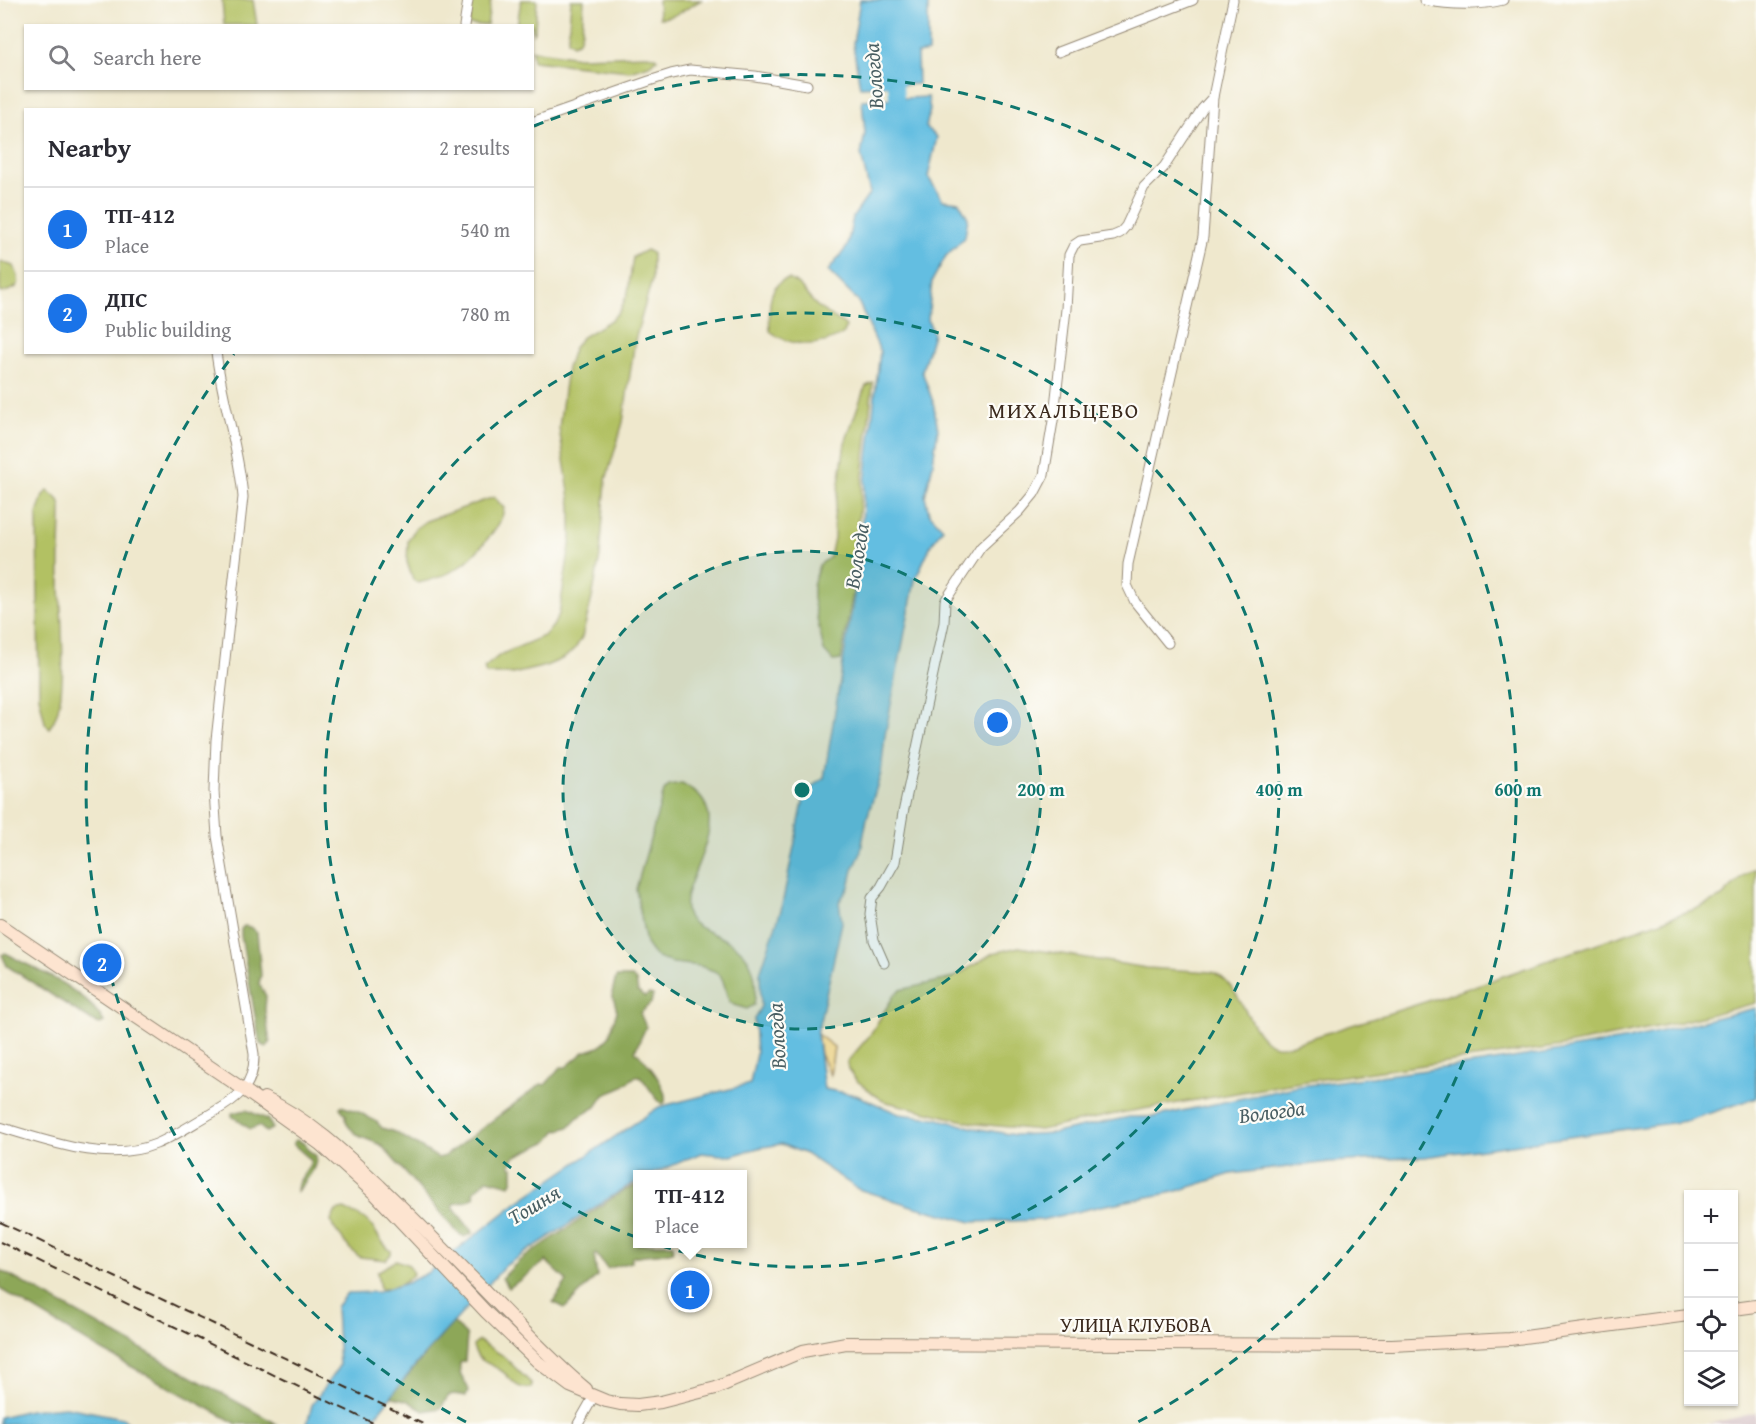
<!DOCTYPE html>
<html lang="en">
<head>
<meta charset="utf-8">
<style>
  :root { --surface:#fff; --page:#f2f2f3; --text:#2b2b33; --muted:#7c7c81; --line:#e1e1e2; --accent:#1a73e8 }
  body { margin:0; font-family:"Gentium Book Plus",serif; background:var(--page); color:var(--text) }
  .controls { position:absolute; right:18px; bottom:18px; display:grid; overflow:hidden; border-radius:0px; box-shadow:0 2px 4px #0004 }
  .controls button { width:54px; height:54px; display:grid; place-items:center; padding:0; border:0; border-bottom:2px solid var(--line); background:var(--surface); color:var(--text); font:30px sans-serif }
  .you { position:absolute; left:998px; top:723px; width:21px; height:21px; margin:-15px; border:4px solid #fff; border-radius:50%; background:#1a73e8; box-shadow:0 0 0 9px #1a73e833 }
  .badge { display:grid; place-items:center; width:39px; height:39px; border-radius:50%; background:var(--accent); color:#fff; font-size:20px; font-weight:700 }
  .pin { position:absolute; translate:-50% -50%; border:3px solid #fff; box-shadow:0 2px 6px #0006 }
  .popup { position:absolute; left:633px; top:1170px; width:114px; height:78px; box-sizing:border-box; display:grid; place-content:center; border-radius:0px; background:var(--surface); filter:drop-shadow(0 2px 4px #0005); font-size:20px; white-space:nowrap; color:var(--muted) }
  .popup b { font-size:22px; color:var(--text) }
  .popup::after { content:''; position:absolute; left:50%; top:100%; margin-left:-12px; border:12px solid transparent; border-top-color:var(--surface) }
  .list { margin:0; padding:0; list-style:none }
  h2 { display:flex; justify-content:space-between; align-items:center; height:78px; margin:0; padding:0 24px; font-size:26px }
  h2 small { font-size:20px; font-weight:400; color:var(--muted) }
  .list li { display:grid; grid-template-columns:39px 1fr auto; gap:18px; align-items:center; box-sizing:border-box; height:84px; padding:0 24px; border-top:2px solid var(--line) }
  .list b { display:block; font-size:22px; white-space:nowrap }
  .list p { margin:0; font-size:20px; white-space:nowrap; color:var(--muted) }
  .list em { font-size:20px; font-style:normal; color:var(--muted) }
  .icon { flex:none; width:33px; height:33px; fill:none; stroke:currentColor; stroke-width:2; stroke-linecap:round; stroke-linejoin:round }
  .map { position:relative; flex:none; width:1756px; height:1424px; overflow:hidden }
  .search { position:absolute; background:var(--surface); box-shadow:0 2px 4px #0004; left:24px; top:24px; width:510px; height:66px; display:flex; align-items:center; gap:15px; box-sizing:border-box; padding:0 21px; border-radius:0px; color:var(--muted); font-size:22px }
  .panel { position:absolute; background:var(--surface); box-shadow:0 2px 4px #0004; left:24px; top:108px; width:510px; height:246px; border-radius:0px }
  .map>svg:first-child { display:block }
</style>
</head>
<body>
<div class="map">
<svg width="1756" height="1424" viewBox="0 0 1756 1424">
  <rect width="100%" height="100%" fill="#fdfcf7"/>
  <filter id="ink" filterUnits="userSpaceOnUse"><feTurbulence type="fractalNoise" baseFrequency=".0167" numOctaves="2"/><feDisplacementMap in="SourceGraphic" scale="12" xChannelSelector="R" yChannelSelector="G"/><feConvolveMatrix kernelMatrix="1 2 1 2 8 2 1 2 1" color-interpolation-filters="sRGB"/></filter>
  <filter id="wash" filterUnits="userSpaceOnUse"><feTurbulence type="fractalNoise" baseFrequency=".008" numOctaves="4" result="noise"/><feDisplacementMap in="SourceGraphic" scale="24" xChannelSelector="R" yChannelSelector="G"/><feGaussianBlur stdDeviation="1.35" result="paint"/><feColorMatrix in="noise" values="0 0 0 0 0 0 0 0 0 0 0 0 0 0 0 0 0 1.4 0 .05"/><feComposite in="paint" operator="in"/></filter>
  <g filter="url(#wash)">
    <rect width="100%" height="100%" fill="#efe8cd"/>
    <path fill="#d2bec3" d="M 1756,1413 L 1756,1424 L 1708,1424 Z"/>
    <g fill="#b2c163" stroke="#767640" stroke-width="1.5">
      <path d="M 222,0 L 253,0 L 257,25 L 224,25 Z"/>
      <path d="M 471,0 L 491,0 L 487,25 L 469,25 Z"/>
      <path d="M 521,0 L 537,0 L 535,29 L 533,33 L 532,26 L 517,25 Z"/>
      <path d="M 571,0 L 584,0 L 582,31 L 579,41 L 573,44 L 568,40 Z"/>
      <path d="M 658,0 L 701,0 C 687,8 676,18 659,18 Z"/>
      <path d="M 532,50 L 579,57 L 647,55 L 654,56 L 657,59 L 649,65 L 630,71 L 533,61 Z"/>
      <path d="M 646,250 L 652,253 L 652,280 L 635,340 L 623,422 L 606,480 L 600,556 L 592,598 L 582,637 L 575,649 L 564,658 L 546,666 L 513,674 L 486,674 L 484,668 L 500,655 L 544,636 L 553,626 L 559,614 L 571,539 L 571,505 L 559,428 L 567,368 L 573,349 L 581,338 L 611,320 L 620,311 L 628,292 L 633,257 Z"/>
      <path d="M 0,262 L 14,266 C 23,286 20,288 0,293 Z"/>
      <path d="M 789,279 C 804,287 803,292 814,303 C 823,313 836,317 846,326 L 844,333 C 822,348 790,348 770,331 C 769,314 766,282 789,279 Z"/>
      <path d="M 873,383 L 858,522 L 854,586 L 841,660 L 833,661 L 824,651 L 813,599 L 813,585 L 819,565 L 830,557 L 834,538 L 834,517 L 845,443 L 863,392 L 866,386 Z"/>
      <path d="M 48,491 L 59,500 L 61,507 C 61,532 59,557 60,581 C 60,615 71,704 49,728 L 45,723 L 39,696 L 37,514 L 43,495 Z"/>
      <path d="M 494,497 L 504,508 C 503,520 496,528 489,537 C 468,564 452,576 418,583 L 413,580 L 407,562 L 408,541 L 415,529 L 426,521 Z"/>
      <path d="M 682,784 C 689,788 696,792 701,798 C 720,821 701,855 692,880 C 688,889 684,900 686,911 C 692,942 767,928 754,1005 L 747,1009 L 734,1005 L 729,1001 L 723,981 L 720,975 L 714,971 L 700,966 L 673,963 L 660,959 L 654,955 L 646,944 L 636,889 L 664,791 L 669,786 Z"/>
      <path d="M 1756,868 L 1756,1003 L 1676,1023 L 1562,1046 L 1300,1082 L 1120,1113 L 1040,1130 L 977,1124 L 883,1101 L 856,1080 L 848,1069 L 847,1062 L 870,1035 L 894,995 L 900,990 L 953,978 L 993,953 L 1019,947 L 1147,968 L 1212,972 C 1243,983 1248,1038 1276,1046 C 1285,1048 1299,1042 1308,1039 L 1466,989 L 1698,908 L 1722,897 L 1741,878 Z"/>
      <path d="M 344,1209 C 351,1213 360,1215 366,1220 C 376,1229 380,1243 391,1251 L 391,1254 L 386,1260 L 360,1257 L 350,1249 L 333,1227 L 331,1221 L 336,1211 Z"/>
      <path d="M 396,1260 L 409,1265 L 413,1274 C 406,1283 392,1290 380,1289 L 377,1272 Z"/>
      <path d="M 479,1341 L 502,1355 L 532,1384 L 531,1388 C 515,1391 511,1376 500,1370 C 488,1362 477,1362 473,1346 Z"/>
    </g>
    <g fill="#8da759" stroke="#64683c" stroke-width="1.5">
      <path d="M 244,926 L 250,927 L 257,933 L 261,975 L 259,984 L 266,996 L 265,1010 L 270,1043 L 266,1047 L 260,1044 L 241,936 L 241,929 Z"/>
      <path d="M 5,953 C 11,955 16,959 22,962 C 48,974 90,995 104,1022 L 100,1024 L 92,1021 L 7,966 L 2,955 Z"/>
      <path d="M 616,977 L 632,977 L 636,981 L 638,992 L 645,997 L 649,994 L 653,995 L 651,1003 L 640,1013 L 646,1027 L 635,1051 C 646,1060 668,1087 665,1102 L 662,1104 C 653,1096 648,1085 640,1076 L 636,1076 L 619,1089 L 604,1095 L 596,1107 L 577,1118 L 569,1127 L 556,1131 L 549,1141 L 514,1157 L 510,1166 L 513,1167 L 513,1180 L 510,1185 L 487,1179 L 474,1192 L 475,1196 L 468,1201 L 454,1204 L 453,1207 L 473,1233 L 464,1237 L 459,1234 L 381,1145 L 359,1136 L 349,1127 L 346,1121 L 346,1115 L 340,1108 L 341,1106 L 359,1112 L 377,1122 L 382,1128 L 395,1132 L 438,1158 L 445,1156 L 541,1084 L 545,1085 L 561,1067 L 566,1067 L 584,1052 L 599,1047 L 609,1037 L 617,1011 L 612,993 Z"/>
      <path d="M 246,1110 L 267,1119 L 273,1128 L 266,1132 L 259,1126 L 250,1129 L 232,1116 L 232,1113 Z"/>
      <path d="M 298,1140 L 306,1145 L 307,1149 L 316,1156 C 317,1170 305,1181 297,1192 C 296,1180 309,1172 311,1160 L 293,1144 L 294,1141 Z"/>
      <path d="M 637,1185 L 638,1244 L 673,1244 L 673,1251 C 659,1255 647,1254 632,1257 L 631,1262 L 607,1269 L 596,1254 L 594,1255 L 597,1276 L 565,1308 L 553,1302 L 567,1281 L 546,1261 L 509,1288 L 502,1278 L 519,1261 L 623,1191 Z"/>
      <path d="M 0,1270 L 277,1424 L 237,1424 L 99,1349 L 0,1289 Z"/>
      <path d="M 453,1322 L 467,1336 L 465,1361 L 460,1363 C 458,1378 464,1378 469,1390 L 466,1396 C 449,1392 449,1393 441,1408 L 424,1411 L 408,1401 L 390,1396 Z"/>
    </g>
    <path fill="#eeda9e" stroke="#94825e" stroke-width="1.5" d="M 817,1034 L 834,1047 L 830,1075 L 820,1054 Z"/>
    <g fill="#64bee1" stroke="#507480" stroke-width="1.5">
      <path d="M 860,0 L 928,0 L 928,52 L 917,54 L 918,84 L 860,87 L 853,44 Z"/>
      <path d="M 928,97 L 930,110 L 926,127 L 937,137 L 928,177 L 943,200 L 959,202 L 968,218 L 965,237 L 946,256 L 932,281 L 928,319 L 933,334 L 922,371 L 933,402 L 938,429 L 932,468 L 925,496 L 929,513 L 943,528 L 931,545 L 915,580 L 885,735 L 881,773 L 867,818 L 860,855 L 853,870 L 849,887 L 839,902 L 842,923 L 817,1034 L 824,1089 L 856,1095 L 899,1114 L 935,1118 L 974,1128 L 1015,1135 L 1055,1133 L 1129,1117 L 1153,1117 L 1300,1086 L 1482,1063 L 1629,1039 L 1756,1008 L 1756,1098 L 1686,1121 L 1424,1157 L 1330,1162 L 1231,1174 L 1174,1192 L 1101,1206 L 1041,1220 L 972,1222 L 912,1206 L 858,1189 L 806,1154 L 781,1144 L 758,1148 L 731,1156 L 701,1153 L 653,1174 L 638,1174 L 637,1182 L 623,1189 L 506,1265 L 422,1357 L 369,1424 L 307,1424 L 312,1405 L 339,1366 L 336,1307 L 347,1293 L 378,1292 L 407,1283 L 427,1273 L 518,1202 L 659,1107 L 750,1084 L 756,1054 L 754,1019 L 761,1006 L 760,973 L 781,910 L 805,793 L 824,778 L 859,565 L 864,492 L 880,351 L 858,301 L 828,271 L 847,247 L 853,217 L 870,193 L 861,155 L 865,133 L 862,100 Z"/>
      <path d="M 66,1407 L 123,1418 L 129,1424 L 0,1424 L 0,1417 L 29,1410 Z"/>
    </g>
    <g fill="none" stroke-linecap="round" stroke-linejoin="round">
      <path stroke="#64bee1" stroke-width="15" d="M 894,66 L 898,117"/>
    </g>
  </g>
  <g filter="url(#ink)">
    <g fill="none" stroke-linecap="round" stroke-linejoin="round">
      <g stroke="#958976" stroke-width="11">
        <g id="minor">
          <path d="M 1424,0 C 1450,5 1478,6 1503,0"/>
          <path d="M 464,26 L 468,0"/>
          <path d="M 1058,52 L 1193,0"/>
          <path d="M 532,122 L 649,81 L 671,74 L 690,70 L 755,76 L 807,85"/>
          <path d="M 1168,643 L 1135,602 L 1127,585 L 1128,564 L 1203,237 L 1213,97 L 1233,0"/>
          <path d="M 884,963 L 874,940 L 870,914 L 872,898 L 881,887 L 895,862 L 903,813 L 944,623 L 945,601 L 981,547 L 1020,511 L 1034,494 L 1044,475 L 1054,415 L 1066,309 L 1069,255 L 1074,245 L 1080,241 L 1113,236 L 1120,233 L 1126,226 L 1144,187 L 1164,167 L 1202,109 L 1213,97"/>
          <path d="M 0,1127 C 48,1141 107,1164 156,1144 C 175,1136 194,1123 212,1113 C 237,1099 255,1086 254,1054 L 217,836 L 214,791 L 216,740 L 243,497 C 239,448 222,401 216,352"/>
          <path d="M 578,1424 L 594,1396"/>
        </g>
      </g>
      <g stroke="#958976" stroke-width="14">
        <g id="secondary">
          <path d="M 0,925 L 243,1089 L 320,1144 L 374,1193 L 486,1312 L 538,1362 L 570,1386 L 606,1401 L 620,1404 L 638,1405 L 661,1402 L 716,1388 L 803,1351 L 846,1343 L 1392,1345 L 1510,1339 L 1688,1315"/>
          <path d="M 264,1098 C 308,1118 345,1153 380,1186 C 418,1222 454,1259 490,1296 C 522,1328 551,1360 586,1389"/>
          <path d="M 1734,1309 L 1756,1306"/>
        </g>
      </g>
      <use href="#minor" stroke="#fff" stroke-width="9"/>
      <use href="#secondary" stroke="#fde4d0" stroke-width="12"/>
      <g stroke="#3b2a1e" stroke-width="2" stroke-dasharray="9 4.5" stroke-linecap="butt">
        <path d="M 0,1222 L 423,1424"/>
        <path d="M 0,1242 L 375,1424"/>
      </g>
    </g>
  </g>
  <circle cx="802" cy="790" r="239" fill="#0f766e" fill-opacity=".12"/>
  <g fill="none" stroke="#0f766e" stroke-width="3" stroke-dasharray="10 8">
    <circle cx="802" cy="790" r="239"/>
    <circle cx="802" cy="790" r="477"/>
    <path d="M466 1422A716 716 0 0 1 234 354M534 126A716 716 0 0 1 1138 1422"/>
  </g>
  <g text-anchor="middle" stroke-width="4.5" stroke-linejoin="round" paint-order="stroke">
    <g font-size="20" fill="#3b2a1e" stroke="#fdfcf7">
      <text x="1136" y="1332">УЛИЦА КЛУБОВА</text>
    </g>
    <g font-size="21" font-style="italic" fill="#495e62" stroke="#fdfcf7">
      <text transform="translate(874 76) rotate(-94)" y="7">Вологда</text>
      <text transform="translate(857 556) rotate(-81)" y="7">Вологда</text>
      <text transform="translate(777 1036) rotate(-93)" y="7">Вологда</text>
      <text transform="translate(1272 1112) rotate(-7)" y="7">Вологда</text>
      <text transform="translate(534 1205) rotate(-31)" y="7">Тошня</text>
    </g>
    <g font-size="22" letter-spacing="1.5" fill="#3b2a1e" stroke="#fdfcf7">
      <text x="1064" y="418">МИХАЛЬЦЕВО</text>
    </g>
  </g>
  <circle cx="802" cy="790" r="9" fill="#0f766e" stroke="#fdfcf7" stroke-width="3"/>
  <g font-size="18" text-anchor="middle" font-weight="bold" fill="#0f766e" stroke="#fdfcf7" stroke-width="4.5" stroke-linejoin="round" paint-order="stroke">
    <text x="1041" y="796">200 m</text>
    <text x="1279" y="796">400 m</text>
    <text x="1518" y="796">600 m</text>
  </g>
</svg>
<div class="controls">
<button>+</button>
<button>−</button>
<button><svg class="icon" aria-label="locate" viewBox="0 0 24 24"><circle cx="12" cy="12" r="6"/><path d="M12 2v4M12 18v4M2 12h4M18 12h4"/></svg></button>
<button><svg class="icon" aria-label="layers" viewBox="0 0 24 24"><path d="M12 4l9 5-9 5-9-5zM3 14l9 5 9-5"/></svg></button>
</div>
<div class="you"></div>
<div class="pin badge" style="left:690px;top:1290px">1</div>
<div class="popup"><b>ТП-412</b>Place</div>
<div class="pin badge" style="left:102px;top:963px">2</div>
<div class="search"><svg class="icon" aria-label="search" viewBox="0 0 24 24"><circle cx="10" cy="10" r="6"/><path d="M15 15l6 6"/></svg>Search here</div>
<section class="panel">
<h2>Nearby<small>2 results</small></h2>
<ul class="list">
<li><span class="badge">1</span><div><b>ТП-412</b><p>Place</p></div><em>540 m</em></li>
<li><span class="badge">2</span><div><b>ДПС</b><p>Public building</p></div><em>780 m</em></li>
</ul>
</section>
</div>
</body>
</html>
